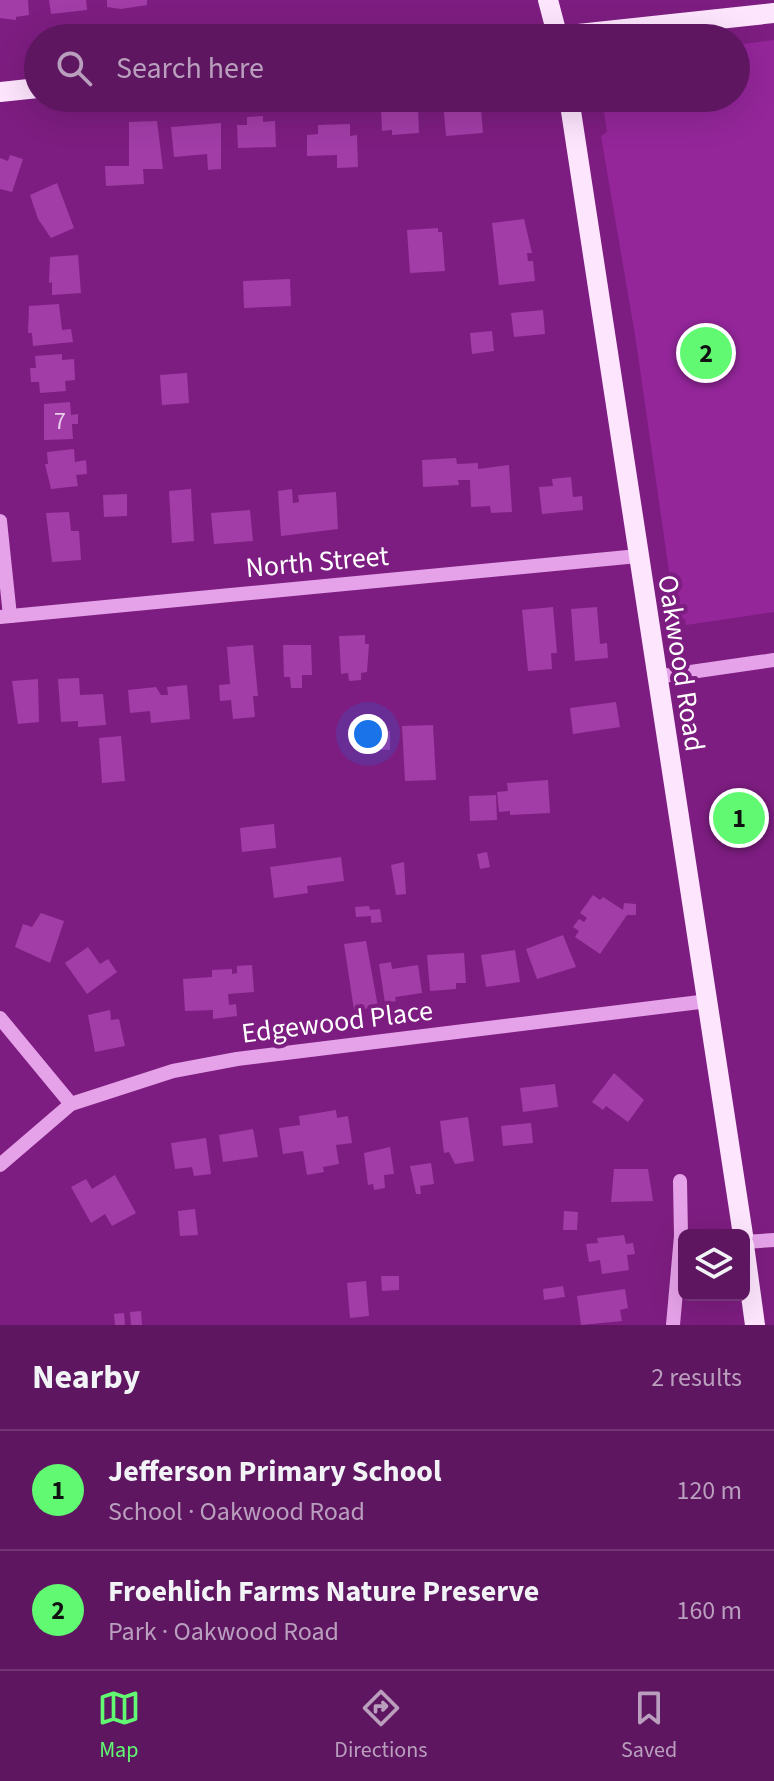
<!DOCTYPE html>
<html lang="en">
<head>
<meta charset="utf-8">
<style>
  :root { --surface:#5e1661; --page:#641f67; --text:#f1f3f6; --muted:#b99fbd; --line:#733576; --accent:#60f971 }
  body { margin:0; font-family:"Source Sans 3",sans-serif; background:var(--page); color:var(--text) }
  .controls { position:absolute; right:24px; bottom:24px; display:grid; overflow:hidden; border-radius:12px; box-shadow:0 8px 32px #0002 }
  .controls button { width:72px; height:72px; display:grid; place-items:center; padding:0; border:0; border-bottom:2px solid var(--line); background:var(--surface); color:var(--text); font:40px sans-serif }
  .you { position:absolute; left:368px; top:734px; width:28px; height:28px; margin:-20px; border:6px solid #fff; border-radius:50%; background:#1a73e8; box-shadow:0 0 0 12px #1a73e833 }
  .badge { display:grid; place-items:center; width:52px; height:52px; border-radius:50%; background:var(--accent); color:#111; font-size:26px; font-weight:700 }
  .pin { position:absolute; translate:-50% -50%; border:4px solid #fff; box-shadow:0 2px 8px #0006 }
  .list { margin:0; padding:0; list-style:none }
  h2 { display:flex; justify-content:space-between; align-items:center; height:104px; margin:0; padding:0 32px; font-size:34px }
  h2 small { font-size:26px; font-weight:400; color:var(--muted) }
  .list li { display:grid; grid-template-columns:52px 1fr auto; gap:24px; align-items:center; box-sizing:border-box; height:120px; padding:0 32px; border-top:2px solid var(--line) }
  .list b { display:block; font-size:30px; white-space:nowrap }
  .list p { margin:0; font-size:26px; white-space:nowrap; color:var(--muted) }
  .list em { font-size:26px; font-style:normal; color:var(--muted) }
  .icon { flex:none; width:44px; height:44px; fill:none; stroke:currentColor; stroke-width:2; stroke-linecap:round; stroke-linejoin:round }
  .map { position:relative; flex:none; width:774px; height:1325px; overflow:hidden }
  .search { position:absolute; background:var(--surface); box-shadow:0 8px 32px #0002; left:24px; right:24px; top:24px; height:88px; display:flex; align-items:center; gap:20px; box-sizing:border-box; padding:0 28px; border-radius:44px; color:var(--muted); font-size:30px }
  .sheet { height:344px; background:var(--surface) }
  nav { display:flex; justify-content:space-around; align-items:center; box-sizing:border-box; height:112px; border-top:2px solid var(--line); background:var(--surface); font-size:22px; color:var(--muted) }
  nav a { display:grid; justify-items:center; gap:4px }
  nav .on { color:var(--accent) }
  .map>svg:first-child { display:block }
</style>
</head>
<body>
<div class="map">
<svg width="774" height="1325" viewBox="0 0 774 1325">
  <rect width="100%" height="100%" fill="#7d1d81"/>
  <path fill="#94269a" d="M 774,40 L 774,612 L 686,625 L 685,619 L 676,620 L 636,341 L 601,136 L 607,132 L 602,98 L 736,98 L 736,45 Z"/>
  <g fill="#a23da7">
    <path d="M 0,0 L 28,0 L 29,15 L 16,17 L 16,20 L 0,18 Z"/>
    <path d="M 49,0 L 86,0 L 87,10 L 51,14 Z"/>
    <path d="M 107,0 L 147,0 L 147,5 L 121,9 L 107,7 Z"/>
    <path d="M 480,98 L 483,133 L 446,136 L 443,101 Z"/>
    <path d="M 418,108 L 419,133 L 392,135 L 392,130 L 382,131 L 381,109 Z"/>
    <path d="M 263,116 L 263,122 L 275,121 L 276,147 L 238,148 L 237,125 L 247,125 L 247,117 Z"/>
    <path d="M 157,121 L 163,169 L 143,169 L 144,184 L 106,186 L 105,166 L 129,166 L 129,122 Z"/>
    <path d="M 221,123 L 221,169 L 208,170 L 207,154 L 174,157 L 171,127 Z"/>
    <path d="M 350,124 L 350,136 L 357,135 L 358,167 L 337,168 L 337,155 L 307,156 L 307,135 L 318,134 L 318,125 Z"/>
    <path d="M 10,155 L 23,159 L 12,192 L 0,189 L 0,158 L 8,161 Z"/>
    <path d="M 57,183 L 74,228 L 51,238 L 38,219 L 30,195 Z"/>
    <path d="M 524,219 L 532,253 L 527,253 L 528,261 L 533,261 L 535,281 L 499,285 L 492,223 Z"/>
    <path d="M 438,228 L 438,232 L 442,232 L 445,271 L 410,273 L 407,230 Z"/>
    <path d="M 78,255 L 81,293 L 52,295 L 52,282 L 49,283 L 50,257 Z"/>
    <path d="M 290,279 L 291,306 L 244,308 L 243,281 Z"/>
    <path d="M 59,304 L 62,330 L 71,329 L 73,342 L 33,346 L 32,333 L 28,333 L 29,306 Z"/>
    <path d="M 543,310 L 545,334 L 514,337 L 511,313 Z"/>
    <path d="M 492,331 L 494,351 L 472,354 L 470,333 Z"/>
    <path d="M 62,354 L 62,360 L 74,359 L 75,380 L 65,381 L 66,391 L 40,393 L 39,382 L 31,382 L 30,368 L 36,368 L 35,356 Z"/>
    <path d="M 187,373 L 189,403 L 162,405 L 160,375 Z"/>
    <path d="M 70,402 L 71,415 L 78,414 L 78,424 L 72,424 L 73,439 L 44,440 L 44,404 Z"/>
    <path d="M 74,449 L 75,462 L 86,460 L 87,474 L 76,475 L 78,486 L 51,489 L 45,464 L 48,464 L 47,452 Z"/>
    <path d="M 456,458 L 457,464 L 478,463 L 478,469 L 509,465 L 512,512 L 491,513 L 490,506 L 471,507 L 470,480 L 458,480 L 459,485 L 423,487 L 422,460 Z"/>
    <path d="M 571,477 L 573,497 L 582,496 L 583,510 L 542,514 L 539,487 L 553,486 L 552,479 Z"/>
    <path d="M 191,489 L 194,541 L 172,543 L 169,491 Z"/>
    <path d="M 292,489 L 293,503 L 299,502 L 298,495 L 336,492 L 338,529 L 281,536 L 278,491 Z"/>
    <path d="M 127,494 L 127,516 L 104,517 L 103,495 Z"/>
    <path d="M 250,510 L 253,541 L 214,544 L 211,513 Z"/>
    <path d="M 69,512 L 71,531 L 79,531 L 81,560 L 52,562 L 46,513 Z"/>
    <path d="M 553,607 L 557,653 L 551,653 L 552,669 L 528,671 L 522,610 Z"/>
    <path d="M 597,607 L 600,644 L 607,643 L 608,658 L 575,661 L 571,609 Z"/>
    <path d="M 365,635 L 365,644 L 369,644 L 367,672 L 361,673 L 361,680 L 349,681 L 348,673 L 341,674 L 339,636 Z"/>
    <path d="M 253,645 L 258,696 L 253,696 L 255,717 L 233,719 L 231,700 L 220,701 L 219,685 L 230,684 L 227,647 Z"/>
    <path d="M 283,645 L 311,645 L 312,675 L 302,675 L 302,688 L 291,688 L 290,677 L 284,677 Z"/>
    <path d="M 79,678 L 80,695 L 103,694 L 106,725 L 78,727 L 78,721 L 61,722 L 58,679 Z"/>
    <path d="M 38,679 L 39,722 L 18,724 L 12,681 Z"/>
    <path d="M 187,685 L 190,719 L 151,723 L 150,711 L 130,713 L 128,690 L 156,687 L 161,695 L 168,695 L 167,687 Z"/>
    <path d="M 616,702 L 620,727 L 573,734 L 570,708 Z"/>
    <path d="M 433,725 L 436,780 L 405,781 L 402,726 Z"/>
    <path d="M 365,730 L 390,731 L 390,750 L 365,749 Z"/>
    <path d="M 121,736 L 125,781 L 102,783 L 99,738 Z"/>
    <path d="M 548,780 L 550,813 L 510,815 L 510,811 L 499,812 L 497,792 L 508,791 L 507,783 Z"/>
    <path d="M 496,795 L 497,820 L 470,821 L 469,796 Z"/>
    <path d="M 274,824 L 276,848 L 242,852 L 240,828 Z"/>
    <path d="M 487,852 L 490,867 L 480,869 L 477,854 Z"/>
    <path d="M 341,857 L 344,881 L 307,886 L 308,893 L 274,898 L 270,867 Z"/>
    <path d="M 404,862 L 406,894 L 396,895 L 391,865 Z"/>
    <path d="M 593,895 L 600,900 L 603,897 L 623,910 L 624,903 L 636,904 L 636,915 L 627,915 L 600,954 L 575,937 L 579,931 L 573,927 L 579,919 L 584,922 L 587,918 L 580,913 Z"/>
    <path d="M 369,906 L 370,910 L 380,909 L 382,922 L 371,923 L 371,916 L 356,917 L 355,907 Z"/>
    <path d="M 41,913 L 64,921 L 50,963 L 15,947 L 23,924 L 32,927 Z"/>
    <path d="M 563,935 L 576,967 L 537,979 L 526,949 Z"/>
    <path d="M 366,941 L 378,1007 L 354,1010 L 344,944 Z"/>
    <path d="M 88,947 L 100,964 L 108,959 L 117,972 L 87,994 L 65,963 Z"/>
    <path d="M 515,950 L 520,982 L 486,987 L 481,955 Z"/>
    <path d="M 464,953 L 466,983 L 456,983 L 456,989 L 430,991 L 427,955 Z"/>
    <path d="M 391,962 L 392,969 L 418,965 L 422,993 L 395,997 L 396,1001 L 385,1003 L 379,964 Z"/>
    <path d="M 252,965 L 254,992 L 228,994 L 229,1005 L 236,1004 L 237,1016 L 213,1019 L 213,1010 L 185,1011 L 183,979 L 212,977 L 212,970 L 232,969 L 232,974 L 237,973 L 237,966 Z"/>
    <path d="M 110,1010 L 111,1020 L 119,1019 L 125,1046 L 95,1052 L 88,1015 Z"/>
    <path d="M 614,1073 L 644,1100 L 628,1122 L 606,1106 L 603,1110 L 592,1102 Z"/>
    <path d="M 555,1084 L 558,1107 L 523,1112 L 520,1088 Z"/>
    <path d="M 336,1110 L 337,1118 L 348,1116 L 352,1143 L 336,1145 L 339,1164 L 323,1167 L 324,1172 L 307,1175 L 303,1151 L 283,1154 L 279,1128 L 300,1125 L 299,1116 Z"/>
    <path d="M 468,1117 L 474,1161 L 455,1164 L 449,1152 L 444,1153 L 440,1121 Z"/>
    <path d="M 531,1123 L 533,1143 L 503,1146 L 501,1126 Z"/>
    <path d="M 253,1129 L 258,1157 L 223,1162 L 219,1135 Z"/>
    <path d="M 206,1138 L 211,1174 L 194,1176 L 192,1167 L 175,1169 L 171,1143 Z"/>
    <path d="M 390,1147 L 394,1174 L 384,1175 L 385,1188 L 374,1190 L 373,1184 L 368,1185 L 364,1153 Z"/>
    <path d="M 431,1163 L 434,1184 L 420,1186 L 421,1194 L 416,1194 L 410,1166 Z"/>
    <path d="M 614,1169 L 648,1169 L 653,1201 L 611,1202 Z"/>
    <path d="M 115,1175 L 136,1213 L 112,1226 L 105,1214 L 91,1223 L 71,1187 L 86,1179 L 92,1189 Z"/>
    <path d="M 195,1209 L 198,1235 L 180,1236 L 178,1211 Z"/>
    <path d="M 564,1211 L 578,1212 L 577,1230 L 563,1230 Z"/>
    <path d="M 624,1235 L 626,1244 L 633,1243 L 635,1254 L 627,1255 L 629,1270 L 602,1274 L 600,1260 L 589,1262 L 586,1244 L 598,1243 L 597,1238 Z"/>
    <path d="M 381,1276 L 399,1276 L 399,1290 L 382,1291 Z"/>
    <path d="M 366,1281 L 369,1316 L 350,1318 L 347,1283 Z"/>
    <path d="M 563,1286 L 565,1297 L 544,1300 L 543,1289 Z"/>
    <path d="M 625,1289 L 628,1308 L 620,1310 L 622,1321 L 581,1325 L 577,1296 Z"/>
    <path d="M 141,1311 L 142,1325 L 131,1325 L 130,1312 Z"/>
    <path d="M 124,1313 L 125,1325 L 115,1325 L 114,1314 Z"/>
  </g>
  <g fill="none" stroke-linecap="round" stroke-linejoin="round">
    <g stroke="#e6a2e9" stroke-width="14">
      <path d="M 0,521 L 10,616"/>
      <path d="M 0,617 L 638,556"/>
      <path d="M 656,677 L 774,660"/>
      <path d="M 0,1018 L 71,1104"/>
      <path d="M 0,1165 L 71,1104 L 173,1071 L 237,1059 L 708,1001"/>
      <path d="M 744,1242 L 774,1240"/>
      <path d="M 673,1325 L 681,1236 L 680,1181"/>
    </g>
    <g stroke="#fee5fe" stroke-width="20">
      <path d="M 548,0 L 558,38"/>
      <path d="M 541,38 L 774,13"/>
      <path d="M 0,92 L 38,88"/>
      <path d="M 569,98 L 743,1235"/>
      <path d="M 744,1245 L 755,1325"/>
    </g>
  </g>
  <g text-anchor="middle" stroke-width="8" stroke-linejoin="round" paint-order="stroke">
    <g font-size="24" fill="#e8cee9">
      <text x="60" y="429">7</text>
    </g>
    <g font-size="28" fill="#fff" stroke="#7d1d81">
      <text transform="translate(317 561) rotate(-5)" y="10">North Street</text>
      <text transform="translate(682 663) rotate(81)" y="10">Oakwood Road</text>
      <text transform="translate(337 1021) rotate(-7)" y="10">Edgewood Place</text>
    </g>
  </g>
</svg>
<div class="controls">
<button><svg class="icon" aria-label="layers" viewBox="0 0 24 24"><path d="M12 4l9 5-9 5-9-5zM3 14l9 5 9-5"/></svg></button>
</div>
<div class="you"></div>
<div class="pin badge" style="left:739px;top:818px">1</div>
<div class="pin badge" style="left:706px;top:353px">2</div>
<div class="search"><svg class="icon" aria-label="search" viewBox="0 0 24 24"><circle cx="10" cy="10" r="6"/><path d="M15 15l6 6"/></svg>Search here</div>
</div>
<section class="sheet">
<h2>Nearby<small>2 results</small></h2>
<ul class="list">
<li><span class="badge">1</span><div><b>Jefferson Primary School</b><p>School · Oakwood Road</p></div><em>120 m</em></li>
<li><span class="badge">2</span><div><b>Froehlich Farms Nature Preserve</b><p>Park · Oakwood Road</p></div><em>160 m</em></li>
</ul>
</section>
<nav>
<a class="on"><svg class="icon" aria-label="map" viewBox="0 0 24 24"><path d="M3 6l6-2 6 2 6-2v14l-6 2-6-2-6 2zM9 4v14M15 6v14"/></svg>Map</a>
<a><svg class="icon" aria-label="directions" viewBox="0 0 24 24"><path d="M12 3l9 9-9 9-9-9zM9 14v-3h6M13 9l2 2-2 2"/></svg>Directions</a>
<a><svg class="icon" aria-label="saved" viewBox="0 0 24 24"><path d="M7 4h10v16l-5-4-5 4z"/></svg>Saved</a>
</nav>
</body>
</html>
